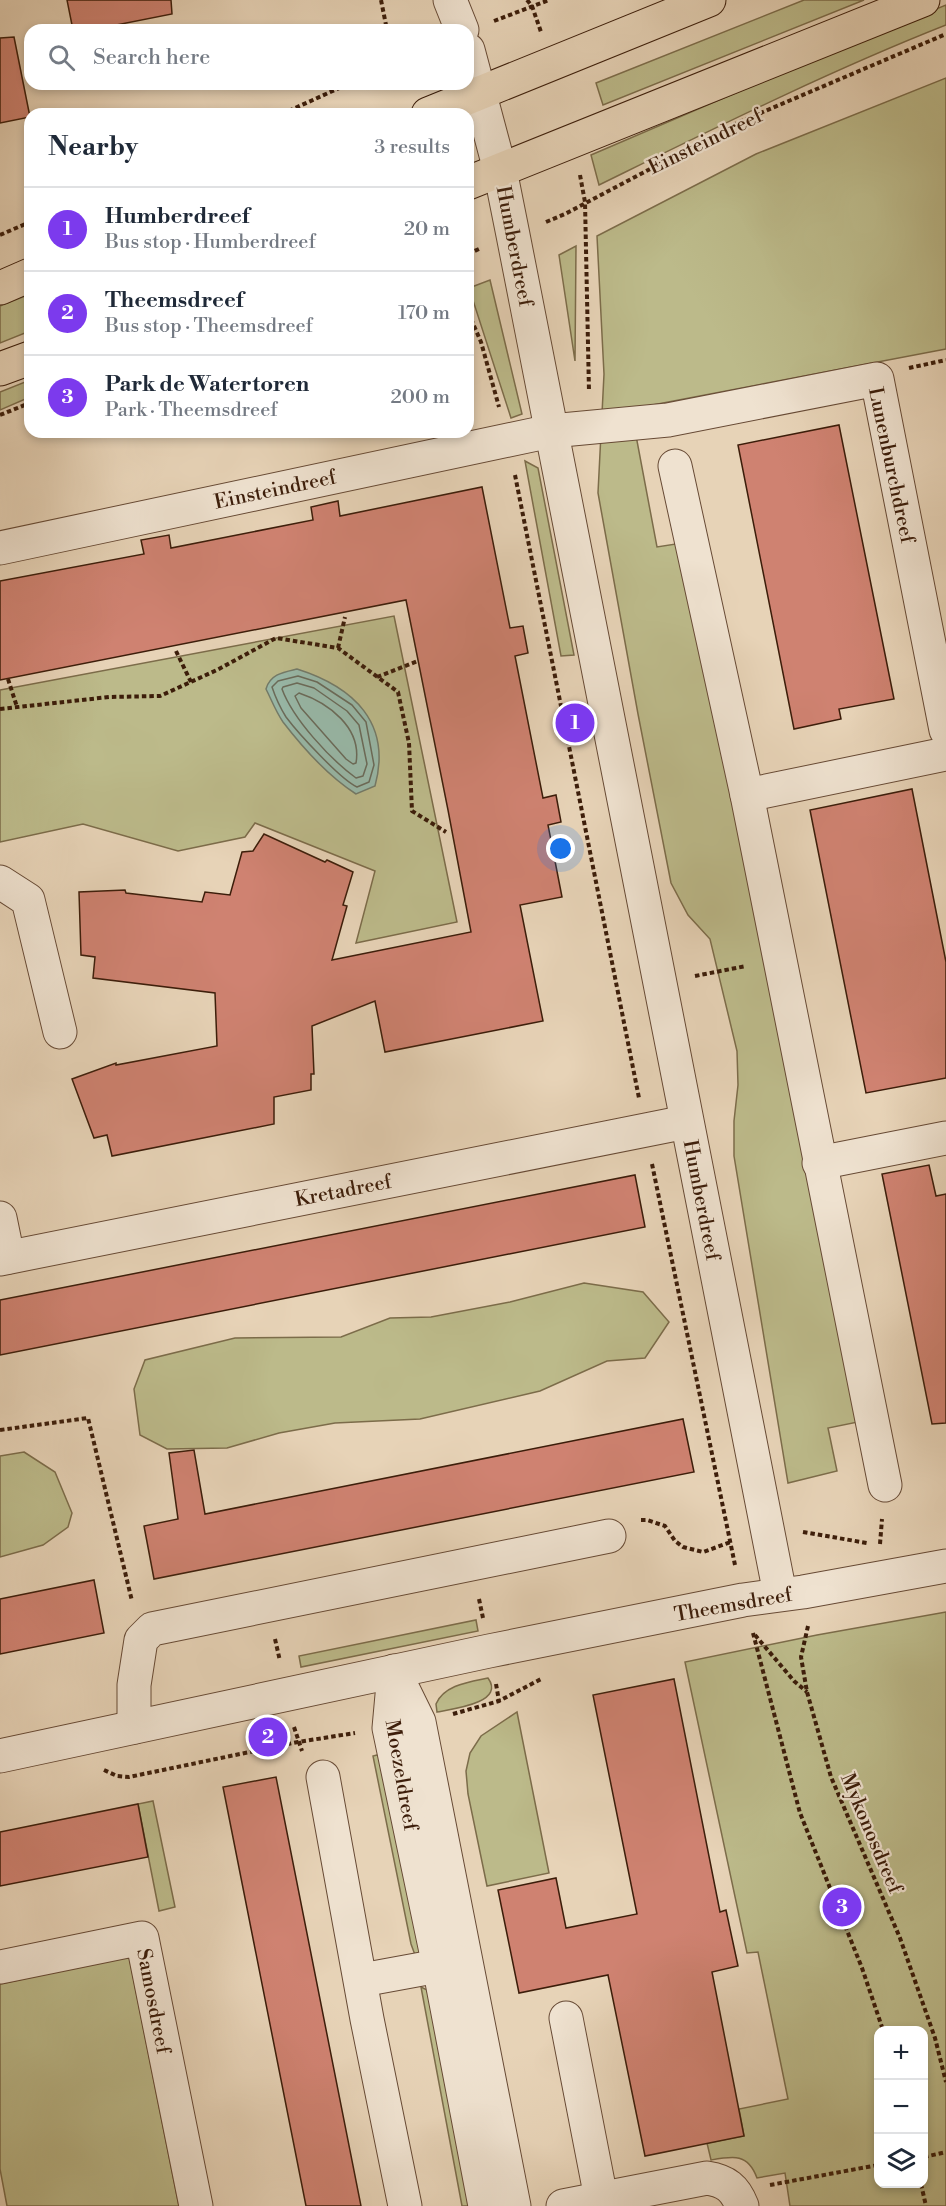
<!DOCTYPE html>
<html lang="en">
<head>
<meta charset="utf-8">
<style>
  :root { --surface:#fff; --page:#f2f2f3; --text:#1f2937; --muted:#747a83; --line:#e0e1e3; --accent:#7c3aed }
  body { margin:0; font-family:"Libre Bodoni",serif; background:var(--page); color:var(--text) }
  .controls { position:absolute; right:18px; bottom:18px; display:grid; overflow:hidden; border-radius:12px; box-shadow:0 3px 9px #0003 }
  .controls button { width:54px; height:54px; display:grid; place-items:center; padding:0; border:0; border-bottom:2px solid var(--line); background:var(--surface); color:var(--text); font:30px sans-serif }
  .you { position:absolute; left:561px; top:849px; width:21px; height:21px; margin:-15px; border:4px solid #fff; border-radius:50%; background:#1a73e8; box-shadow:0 0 0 9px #1a73e833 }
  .badge { display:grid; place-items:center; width:39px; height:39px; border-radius:50%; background:var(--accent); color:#fff; font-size:20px; font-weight:700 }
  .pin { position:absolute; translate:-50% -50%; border:3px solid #fff; box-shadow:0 2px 6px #0006 }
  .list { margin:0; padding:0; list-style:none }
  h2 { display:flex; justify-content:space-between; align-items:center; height:78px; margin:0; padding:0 24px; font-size:26px }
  h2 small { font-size:20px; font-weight:400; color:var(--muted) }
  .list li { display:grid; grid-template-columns:39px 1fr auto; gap:18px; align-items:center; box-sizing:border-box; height:84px; padding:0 24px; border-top:2px solid var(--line) }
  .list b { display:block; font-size:22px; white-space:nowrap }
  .list p { margin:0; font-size:20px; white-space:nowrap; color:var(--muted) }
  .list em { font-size:20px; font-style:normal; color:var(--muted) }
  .icon { flex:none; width:33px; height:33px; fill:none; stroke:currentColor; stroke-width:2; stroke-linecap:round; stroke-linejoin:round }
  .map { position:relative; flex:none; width:946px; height:2206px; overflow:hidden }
  .search { position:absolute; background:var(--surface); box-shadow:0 3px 9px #0003; left:24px; top:24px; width:450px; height:66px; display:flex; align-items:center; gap:15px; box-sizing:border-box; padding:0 21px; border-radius:18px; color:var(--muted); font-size:22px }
  .panel { position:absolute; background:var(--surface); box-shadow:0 3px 9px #0003; left:24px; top:108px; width:450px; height:330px; border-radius:18px }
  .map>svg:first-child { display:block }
</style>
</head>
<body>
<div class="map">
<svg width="946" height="2206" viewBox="0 0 946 2206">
  <rect width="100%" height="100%" fill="#e7d3b7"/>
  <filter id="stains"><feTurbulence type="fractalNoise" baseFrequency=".00333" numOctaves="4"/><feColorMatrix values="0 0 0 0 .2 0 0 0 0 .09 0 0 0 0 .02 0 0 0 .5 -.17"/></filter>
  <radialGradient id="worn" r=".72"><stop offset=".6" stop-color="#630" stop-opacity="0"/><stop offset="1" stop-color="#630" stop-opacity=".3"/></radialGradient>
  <g fill="#bcba8a" stroke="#7c6c4a" stroke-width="1.5" fill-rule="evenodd">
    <path d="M 804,0 L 864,0 L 603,105 L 596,83 Z"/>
    <path d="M 946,5 L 946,25 C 827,72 713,129 599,185 L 591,155 L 831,52 Z"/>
    <path d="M 946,78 L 946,349 L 631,409 L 657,547 L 682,543 L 858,1422 L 828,1428 L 837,1471 L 788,1483 L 734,1156 L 734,1121 L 738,1085 L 737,1051 L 710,939 L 688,915 L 671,883 L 638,714 L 598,493 L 604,374 L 597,236 L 756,154 Z"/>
    <path d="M 576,246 L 575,361 L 559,255 Z"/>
    <path d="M 490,280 L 522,414 L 511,418 L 469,288 Z"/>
    <path d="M 30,294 L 30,331 L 0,343 L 0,306 Z"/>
    <path d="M 30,380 L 30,397 L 0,410 L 0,392 Z"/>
    <path d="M 525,461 L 538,468 L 574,655 L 561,656 Z"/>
    <path d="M 394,616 L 457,922 L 356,943 L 375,871 L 255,823 L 245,837 L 178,851 L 83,824 L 0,842 L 0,690 Z"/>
    <path d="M 584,1283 L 643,1292 L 669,1322 L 645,1358 L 607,1361 L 540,1391 L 420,1419 L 335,1423 L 279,1433 L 227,1448 L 167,1449 L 140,1435 L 134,1389 L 145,1360 L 235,1338 L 341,1337 L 390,1318 L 431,1317 L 510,1302 Z"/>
    <path d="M 24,1452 L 55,1472 L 72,1513 L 68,1527 L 43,1545 L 0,1557 L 0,1456 Z"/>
    <path d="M 946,1612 L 946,2206 L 790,2206 L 785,2173 L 757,2178 C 748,2153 733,2156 711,2160 L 707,2143 L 744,2136 L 739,2109 L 788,2099 L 758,1952 L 747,1953 L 685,1662 L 817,1635 ZM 878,2030 L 924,2030 L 924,2184 L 878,2184 Z"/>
    <path d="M 476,1620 L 478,1631 L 301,1667 L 299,1656 Z"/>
    <path d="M 488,1678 C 506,1703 452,1709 437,1712 L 436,1704 C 444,1685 469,1682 488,1678 Z"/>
    <path d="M 517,1712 L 549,1873 L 487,1886 L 468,1794 L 466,1771 L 470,1753 L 481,1736 Z"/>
    <path d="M 381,1754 L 420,1952 L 415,1955 L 411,1944 L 373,1756 Z"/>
    <path d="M 153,1801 L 175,1907 L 159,1911 L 138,1804 Z"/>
    <path d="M 129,1956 L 179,2206 L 7,2206 L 0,2169 L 0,1984 Z"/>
    <path d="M 421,1987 L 427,1990 L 478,2206 L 462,2206 Z"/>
  </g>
  <path fill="#98b9a9" stroke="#737b69" stroke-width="1.5" d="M 297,669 C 354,687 392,723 375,786 L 356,794 C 328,776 303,748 283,722 C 276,712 271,699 266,689 C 270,674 284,672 297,669 Z"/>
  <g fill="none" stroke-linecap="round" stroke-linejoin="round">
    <g stroke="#6a6b5a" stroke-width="1.5">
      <path d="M 298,676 L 317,682 L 352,705 L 366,722 L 374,765 L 369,782 L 357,787 C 340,779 298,733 286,717 C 281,709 275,696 272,687 L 278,681 Z"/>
      <path d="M 297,683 L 314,688 L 347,711 L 359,725 L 367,764 L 363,776 L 356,778 C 330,759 293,719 282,689 L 283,687 Z"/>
      <path d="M 299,693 C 329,703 362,728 356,763 L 353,764 L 346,759 L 301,708 L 295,696 Z"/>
    </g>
  </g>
  <g fill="#cf8271" stroke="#3c1d0a" stroke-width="1.5">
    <path d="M 67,0 L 171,0 L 172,14 L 91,30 L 73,30 Z"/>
    <path d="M 14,37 L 30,117 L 0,123 L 0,38 Z"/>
    <path d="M 839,425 L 894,699 L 839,709 L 841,719 L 794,729 L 738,445 Z"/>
    <path d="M 482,487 L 510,628 L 523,626 L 528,653 L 515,656 L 543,798 L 556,795 L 561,822 L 548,825 L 562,897 L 520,905 L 543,1021 L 385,1052 L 375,1001 L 312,1026 L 314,1074 L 311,1074 L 311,1090 L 274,1097 L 274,1124 L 112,1156 L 107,1135 L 94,1138 L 72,1079 L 116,1063 L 116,1065 L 217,1046 L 215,993 L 93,978 L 95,957 L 81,955 L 79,892 L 125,890 L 126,893 L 202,902 L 205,892 L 230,895 L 242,852 L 253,851 L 264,834 L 325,862 L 327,860 L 353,872 L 343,905 L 347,906 L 332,960 L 471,932 L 448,810 L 406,600 L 0,680 L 0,581 L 144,554 L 141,540 L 169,535 L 171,548 L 313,520 L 311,507 L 338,501 L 340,516 Z"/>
    <path d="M 912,789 L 946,962 L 946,1078 L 866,1093 L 810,810 Z"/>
    <path d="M 929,1165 L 936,1196 L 946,1194 L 946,1423 L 932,1424 L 882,1174 Z"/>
    <path d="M 635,1175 L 645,1227 L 0,1355 L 0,1300 Z"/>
    <path d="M 683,1419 L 694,1472 L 154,1579 L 144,1526 L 178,1519 L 169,1453 L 194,1450 L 205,1514 Z"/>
    <path d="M 94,1580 L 104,1633 L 0,1654 L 0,1599 Z"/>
    <path d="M 674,1679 L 720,1912 L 726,1910 L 738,1966 L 712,1972 L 744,2136 L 645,2156 L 608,1975 L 519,1993 L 498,1890 L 556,1878 L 566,1928 L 637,1914 L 593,1695 Z"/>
    <path d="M 276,1777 L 361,2206 L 306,2206 L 223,1787 Z"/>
    <path d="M 138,1804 L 148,1857 L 0,1886 L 0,1832 Z"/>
  </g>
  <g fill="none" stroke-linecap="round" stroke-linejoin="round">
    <g stroke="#674a35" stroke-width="35">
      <g id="minor">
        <path d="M 450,0 L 462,30"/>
        <path d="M 468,50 L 500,170 L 513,235 L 780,1594"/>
        <path d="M 675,466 L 747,795 L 885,1485"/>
        <path d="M 0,548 L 551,431 L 668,420 L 877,379 L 946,730"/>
        <path d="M 747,795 L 946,754"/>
        <path d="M 0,882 L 28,900 L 60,1032"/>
        <path d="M 819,1163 L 946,1138"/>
        <path d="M 0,1218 L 8,1257"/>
        <path d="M 0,1259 L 686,1122"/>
        <path d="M 394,1671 L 419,1722 L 514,2206"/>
        <path d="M 394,1673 L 389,1728 L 439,1966 L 485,2206"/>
        <path d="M 134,1727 L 134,1685 L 141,1640 L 152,1629 L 609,1536"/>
        <path d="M 0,1756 L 489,1651 L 743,1600 L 803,1592 L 946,1566"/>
        <path d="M 323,1777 L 367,2019 L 405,2206"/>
        <path d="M 0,1967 L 142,1938 L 196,2206"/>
        <path d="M 362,1980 L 460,1962"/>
        <path d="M 566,2018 L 601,2198"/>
        <path d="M 563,2206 L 707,2178 C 726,2181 735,2188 742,2206"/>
      </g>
    </g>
    <g stroke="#3c1d0a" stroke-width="35">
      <g id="major">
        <path d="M 428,114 L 709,0"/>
        <path d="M 468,183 L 923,0"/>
        <path d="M 0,288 L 30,275"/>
        <path d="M 0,369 L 30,358"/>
      </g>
    </g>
    <g stroke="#3c1d0a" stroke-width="4" stroke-dasharray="4.5 3" stroke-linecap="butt">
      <path d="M 381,0 L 387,30"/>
      <path d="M 527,0 L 532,6 L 541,32"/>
      <path d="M 494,21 L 549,0"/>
      <path d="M 282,114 L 348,84"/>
      <path d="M 580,175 L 585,202 L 589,392"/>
      <path d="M 546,222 L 565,214 L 737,123 L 946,34"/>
      <path d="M 0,235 L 30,222"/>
      <path d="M 468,254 L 481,248"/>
      <path d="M 468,312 L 481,342 L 499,407"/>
      <path d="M 909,368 L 946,360"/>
      <path d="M 0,415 L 30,403"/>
      <path d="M 515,475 L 639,1098"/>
      <path d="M 338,648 L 345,617"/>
      <path d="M 176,651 L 191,682"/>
      <path d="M 377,677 L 418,661"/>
      <path d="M 8,679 L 17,707"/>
      <path d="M 0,709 L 109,697 L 160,696 L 217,670 L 276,638 L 338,648 L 398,692 L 409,743 L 412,811 L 446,832"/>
      <path d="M 695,976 L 746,966"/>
      <path d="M 652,1164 L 735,1565"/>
      <path d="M 0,1430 L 88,1418 L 132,1601"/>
      <path d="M 641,1520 L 647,1520 L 665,1526 L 675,1541 L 683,1547 L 703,1552 L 731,1542"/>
      <path d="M 803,1532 L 867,1543"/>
      <path d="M 880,1544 L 882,1519"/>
      <path d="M 479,1599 L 483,1618"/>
      <path d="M 808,1626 L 801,1657 L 807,1692 L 831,1777 L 900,1938 L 935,2038 L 946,2082"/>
      <path d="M 753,1633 L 800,1813 L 862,1968 L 883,2030"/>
      <path d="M 755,1635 L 794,1681 L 807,1692"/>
      <path d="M 275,1639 L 280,1661"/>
      <path d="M 496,1684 L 499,1701"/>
      <path d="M 453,1714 L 499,1701 L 543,1678"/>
      <path d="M 294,1727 L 302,1751"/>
      <path d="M 104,1770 L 117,1776 L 129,1777 L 298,1742 L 355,1733"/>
      <path d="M 924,2157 L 946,2152"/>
      <path d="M 921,2184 L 926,2206"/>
      <path d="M 770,2185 L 878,2165"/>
    </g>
    <use href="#minor" stroke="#efe2d0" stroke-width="33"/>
    <use href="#major" stroke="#e7d3b7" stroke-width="33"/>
  </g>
  <g text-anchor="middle" stroke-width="4.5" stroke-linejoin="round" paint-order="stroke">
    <g font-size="20" fill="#3c1d0a" stroke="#efe2d0">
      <text transform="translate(705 141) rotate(-26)" y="7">Einsteindreef</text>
      <text transform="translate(515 246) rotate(79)" y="7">Humberdreef</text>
      <text transform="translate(892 465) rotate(78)" y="7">Lunenburchdreef</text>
      <text transform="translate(275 489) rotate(-12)" y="7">Einsteindreef</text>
      <text transform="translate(343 1190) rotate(-11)" y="7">Kretadreef</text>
      <text transform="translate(702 1200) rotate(79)" y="7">Humberdreef</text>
      <text transform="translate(733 1604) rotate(-10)" y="7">Theemsdreef</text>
      <text transform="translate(402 1775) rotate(80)" y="7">Moezeldreef</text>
      <text transform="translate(872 1833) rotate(67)" y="7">Mykonosdreef</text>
      <text transform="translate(154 2001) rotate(79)" y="7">Samosdreef</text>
    </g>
  </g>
  <rect width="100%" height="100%" filter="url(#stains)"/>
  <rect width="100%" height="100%" fill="url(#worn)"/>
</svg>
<div class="controls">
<button>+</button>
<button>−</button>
<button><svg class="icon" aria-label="layers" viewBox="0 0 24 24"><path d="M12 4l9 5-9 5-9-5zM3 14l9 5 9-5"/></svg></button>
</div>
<div class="you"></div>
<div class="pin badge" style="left:575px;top:723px">1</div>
<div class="pin badge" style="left:268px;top:1737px">2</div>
<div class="pin badge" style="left:842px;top:1907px">3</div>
<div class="search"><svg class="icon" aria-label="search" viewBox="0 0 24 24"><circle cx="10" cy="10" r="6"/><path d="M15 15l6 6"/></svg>Search here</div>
<section class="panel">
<h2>Nearby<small>3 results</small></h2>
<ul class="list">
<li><span class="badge">1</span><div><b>Humberdreef</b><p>Bus stop · Humberdreef</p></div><em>20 m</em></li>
<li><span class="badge">2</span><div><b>Theemsdreef</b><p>Bus stop · Theemsdreef</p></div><em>170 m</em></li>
<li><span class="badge">3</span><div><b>Park de Watertoren</b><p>Park · Theemsdreef</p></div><em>200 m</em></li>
</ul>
</section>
</div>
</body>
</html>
